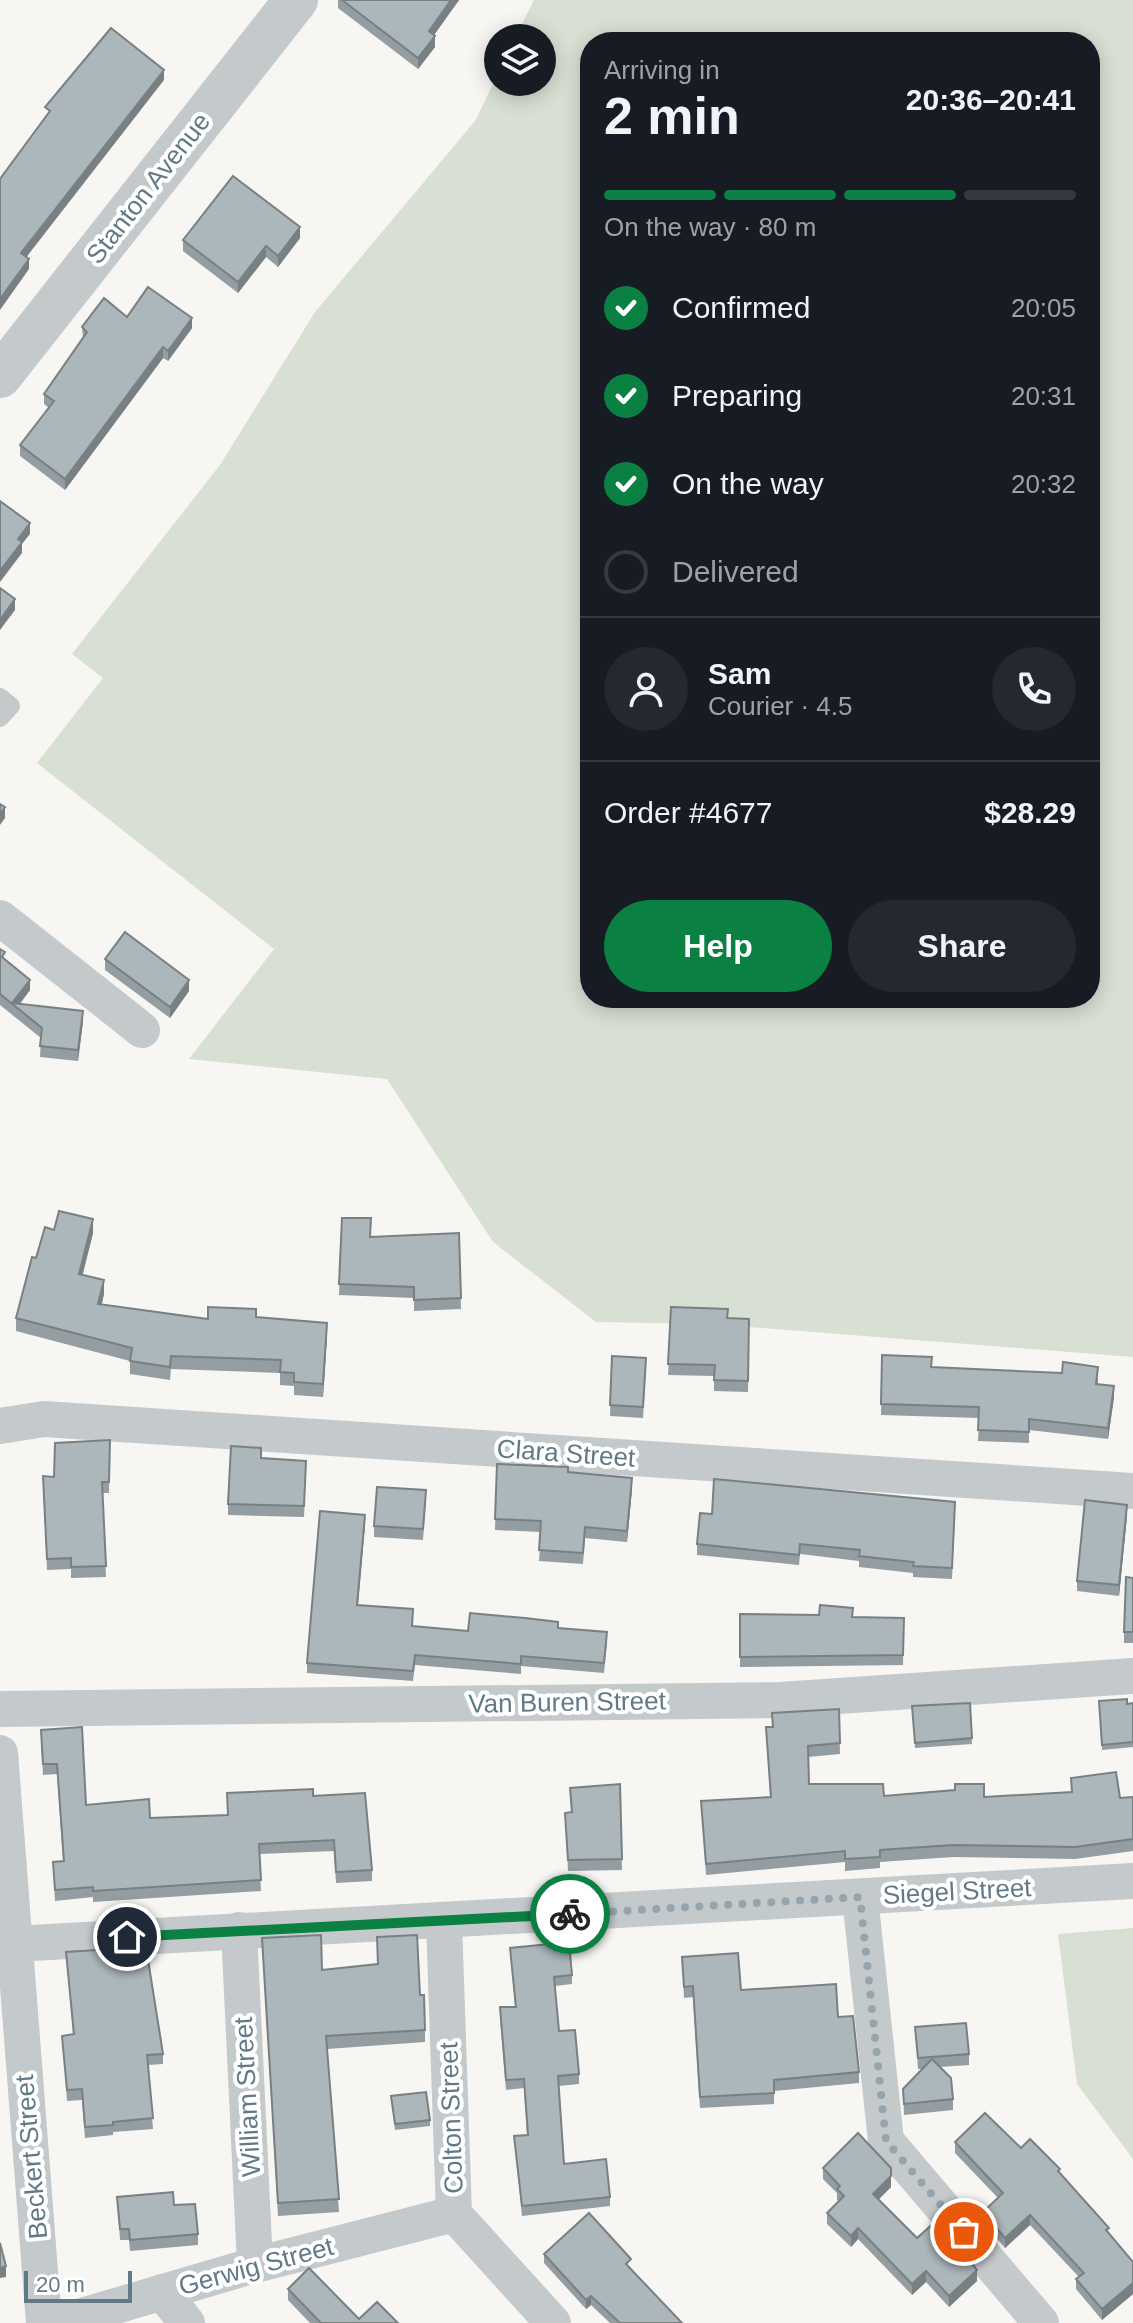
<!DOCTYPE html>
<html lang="en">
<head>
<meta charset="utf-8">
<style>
	body { margin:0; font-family:Arial,sans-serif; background:#242831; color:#f1f3f6; height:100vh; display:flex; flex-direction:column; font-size:30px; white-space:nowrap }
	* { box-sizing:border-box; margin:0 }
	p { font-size:26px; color:#9ea1a6 }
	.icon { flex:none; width:44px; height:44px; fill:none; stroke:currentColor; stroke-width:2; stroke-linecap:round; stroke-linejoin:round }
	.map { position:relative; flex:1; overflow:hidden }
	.panel { position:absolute; left:580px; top:32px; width:520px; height:976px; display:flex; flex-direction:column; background:#171b24; border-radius:32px; box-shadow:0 4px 20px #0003 }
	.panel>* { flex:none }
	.fabs { position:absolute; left:484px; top:24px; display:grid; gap:16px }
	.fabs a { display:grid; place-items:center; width:72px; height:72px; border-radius:50%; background:#171b24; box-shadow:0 4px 20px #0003; font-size:40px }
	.scale { position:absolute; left:24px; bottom:20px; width:108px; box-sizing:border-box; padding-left:8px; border:4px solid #627a87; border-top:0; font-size:22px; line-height:28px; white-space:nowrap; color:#627a87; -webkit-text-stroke:6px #fff; paint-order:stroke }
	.pin { position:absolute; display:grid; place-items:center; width:68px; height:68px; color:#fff; margin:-34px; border:4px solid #fff; border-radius:50%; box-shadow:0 2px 8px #0007 }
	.courier { position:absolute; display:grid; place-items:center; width:80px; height:80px; margin:-40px; border:6px solid #0b8043; border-radius:50%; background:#fff; color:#222; box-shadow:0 2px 10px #0007 }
	.summary em { font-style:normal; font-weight:700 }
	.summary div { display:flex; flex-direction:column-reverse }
	.summary { display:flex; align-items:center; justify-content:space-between; height:136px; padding:0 24px }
	h1 { font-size:52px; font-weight:700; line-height:60px }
	.bar { display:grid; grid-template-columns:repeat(4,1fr); gap:12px 8px; align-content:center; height:96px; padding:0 24px }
	.bar i { height:10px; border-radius:6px; background:#363941 }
	.bar .on { background:#0b8043 }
	.bar p { grid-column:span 4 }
	.line { display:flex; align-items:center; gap:20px; padding:0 24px; border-top:2px solid #363941 }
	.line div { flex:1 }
	.round { display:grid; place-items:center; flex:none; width:84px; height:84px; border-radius:42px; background:#242831 }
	ol { padding:0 24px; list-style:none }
	li { display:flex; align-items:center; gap:24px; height:88px }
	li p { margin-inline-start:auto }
	li .icon { padding:8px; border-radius:50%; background:#0b8043; color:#fff; stroke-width:4 }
	li:last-child { color:#9ea1a6 }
	li i { width:44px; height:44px; border:4px solid #363941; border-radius:50% }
	.button { display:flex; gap:16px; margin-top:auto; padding:16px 24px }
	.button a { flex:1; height:92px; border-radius:48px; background:#0b8043; color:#fff; font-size:32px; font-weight:700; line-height:92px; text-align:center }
	.button a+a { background:#242831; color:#f1f3f6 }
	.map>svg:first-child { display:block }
</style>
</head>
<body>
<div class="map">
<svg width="1133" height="2323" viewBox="0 0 1133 2323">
	<rect width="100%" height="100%" fill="#f7f6f3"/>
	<g fill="#d8dfd3" fill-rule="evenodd">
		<path d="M534,0H1133V1357L711,1324L596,1322L493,1242L387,1079L189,1059L274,949L37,763L103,678L72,654L220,465L315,312L475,121L498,74V82H542V38H515ZM590,42H1090V998H590Z"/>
		<polygon points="1133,1928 1133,2159 1077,2084 1058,1934"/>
	</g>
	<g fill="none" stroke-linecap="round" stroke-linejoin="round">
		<polyline stroke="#c4c9cc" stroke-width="18" points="0,697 11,706 0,718"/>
		<g stroke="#c4c9cc" stroke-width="36">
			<polyline points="0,918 142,1030"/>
			<polyline points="0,1426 44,1419 1133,1491"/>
			<polyline points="0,1709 780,1700 1133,1676"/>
			<polyline points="0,1753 44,2323"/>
			<polyline points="860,1897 886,2141 1041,2323"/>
			<polyline points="444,1922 454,2214 553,2323"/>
			<polyline points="239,1930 255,2265"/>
			<polyline points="14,1944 1133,1881"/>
			<polyline points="162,2292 187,2323"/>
			<polyline points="58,2323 255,2265 454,2214"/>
		</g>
		<polyline stroke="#c4c9cc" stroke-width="44" points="0,376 296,0"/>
	</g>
	<g fill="#949da1">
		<polygon points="338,0 459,0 434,35 435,47 418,69 338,8"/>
		<polygon points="300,238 278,267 266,257 238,293 183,251 183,240"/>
		<polygon points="127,317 192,328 168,361 163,358 65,490 20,456 20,445 49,408 44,404 44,394 83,338 82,327"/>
		<polygon points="0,949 5,960 30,990 20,1004 83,1021 78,1061 40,1057 41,1038 0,1005"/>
		<polygon points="105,959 189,991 170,1018 105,970"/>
		<polygon points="342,1218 370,1237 459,1233 461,1309 414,1311 414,1298 339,1295"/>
		<polygon points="54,1230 93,1233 83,1274 104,1294 102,1304 208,1319 256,1317 327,1336 323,1397 294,1395 294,1386 280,1385 280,1373 171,1369 170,1380 130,1374 130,1361 16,1331 16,1318 36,1258"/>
		<polygon points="671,1307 727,1318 749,1319 748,1392 714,1391 714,1376 668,1375"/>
		<polygon points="882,1355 931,1367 1098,1378 1098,1384 1114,1397 1108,1439 1029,1430 1029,1443 978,1441 979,1418 881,1415"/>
		<polygon points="612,1356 646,1368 643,1418 610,1416"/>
		<polygon points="110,1440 109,1493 102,1493 106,1577 71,1578 71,1569 47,1570 43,1487 54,1477"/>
		<polygon points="261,1458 306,1472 304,1517 228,1515 228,1504"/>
		<polygon points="497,1464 568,1472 632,1489 627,1542 585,1538 583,1564 539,1561 541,1532 495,1530"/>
		<polygon points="426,1501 423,1540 374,1537 374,1526"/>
		<polygon points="955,1513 952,1579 913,1577 913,1573 859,1567 859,1561 800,1554 799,1565 697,1555 697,1544 712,1514"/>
		<polygon points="1127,1516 1119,1596 1077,1591 1077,1581"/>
		<polygon points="365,1524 358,1605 413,1626 468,1631 558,1628 607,1642 604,1673 521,1666 521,1674 415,1665 413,1681 307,1673 307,1663"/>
		<polygon points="1133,1578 1133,1643 1124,1643 1124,1632"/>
		<polygon points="740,1614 904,1618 903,1665 740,1667"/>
		<polygon points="1099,1701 1127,1704 1133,1703 1133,1747 1102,1750"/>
		<polygon points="970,1703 972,1744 915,1748 912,1706"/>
		<polygon points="839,1709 840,1754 808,1757 809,1784 884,1796 984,1797 1071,1792 1071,1778 1120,1798 1133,1797 1133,1851 1075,1859 953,1857 880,1862 880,1868 845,1871 845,1862 706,1875 701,1801 770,1797 766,1727 773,1727 772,1713"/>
		<polygon points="41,1740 86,1805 150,1818 228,1815 313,1796 372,1870 372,1881 336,1883 334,1851 259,1854 261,1891 93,1902 93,1897 55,1901 53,1862 63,1861 57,1774 43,1775"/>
		<polygon points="620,1784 622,1870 568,1871 565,1813 571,1812 570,1788"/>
		<polygon points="262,1938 322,1970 420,1995 425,2030 425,2042 327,2049 339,2212 278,2216"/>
		<polygon points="510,1948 572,1975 572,1984 555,1986 559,2031 579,2074 579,2084 559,2086 564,2164 610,2197 610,2206 522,2216 514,2136 527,2135 524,2088 506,2090 500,2017 500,2007 515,2007"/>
		<polygon points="66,1952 163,2054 163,2064 148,2065 153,2129 113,2132 113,2135 85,2138 82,2100 67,2101 62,2036 73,2034"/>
		<polygon points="682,1957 741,1990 838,2017 859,2072 859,2083 774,2091 774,2104 700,2108 693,1997 684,1998"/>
		<polygon points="915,2027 969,2054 969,2065 940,2067 953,2099 953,2110 904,2115 903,2089 923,2069 918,2069"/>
		<polygon points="391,2096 430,2120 430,2126 395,2130"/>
		<polygon points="955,2142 1021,2148 1060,2174 1133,2262 1133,2294 1102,2320 1076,2289 1076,2279 1079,2277 1030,2225 1005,2248 983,2222 983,2212 998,2198 955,2153"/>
		<polygon points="823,2168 891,2187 878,2200 917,2238 977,2281 949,2307 926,2282 912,2295 858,2239 851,2247 827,2224 827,2213 839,2202 837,2200 837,2193 823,2179"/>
		<polygon points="117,2197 174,2205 198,2234 198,2245 130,2251 129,2240 120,2240"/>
		<polygon points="544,2254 631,2269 682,2323 610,2323 591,2305 586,2309 544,2263"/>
		<polygon points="288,2289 359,2319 398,2323 310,2323 288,2300"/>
	</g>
	<g fill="#788083">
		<polygon points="451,0 459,0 429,42 429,31"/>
		<polygon points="435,36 435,47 418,69 418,58"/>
		<polygon points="164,70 164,80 21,264 21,253"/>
		<polygon points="300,227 300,238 278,267 278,256"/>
		<polygon points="266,246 266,257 238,293 238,282"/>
		<polygon points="29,259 29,269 0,310 0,299"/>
		<polygon points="192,318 192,328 168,361 168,351"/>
		<polygon points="163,347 163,358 65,490 65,479"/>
		<polygon points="30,523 30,534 22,544 22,553 0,582 0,571 18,539"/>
		<polygon points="15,599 15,610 0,630 0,620"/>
		<polygon points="5,807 5,818 0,825 0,814"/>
		<polygon points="30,980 30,990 16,1008 12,1003"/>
		<polygon points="189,980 189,991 170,1018 170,1007"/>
		<polygon points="83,1011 83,1021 78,1061 78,1050"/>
		<polygon points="93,1219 93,1233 79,1287 79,1274"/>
		<polygon points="104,1280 104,1294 98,1317 98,1304"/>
		<polygon points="327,1323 327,1336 323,1397 323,1384"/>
		<polygon points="1114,1386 1114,1397 1108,1439 1108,1428"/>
		<polygon points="632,1478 632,1489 627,1542 627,1531"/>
		<polygon points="1127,1505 1127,1516 1119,1596 1119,1585"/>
		<polygon points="365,1515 365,1524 357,1614 357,1605"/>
		<polygon points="891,2176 891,2187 873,2205 873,2194"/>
		<polygon points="1030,2215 1030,2225 1005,2248 1005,2238"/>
		<polygon points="858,2228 858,2239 851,2247 851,2236"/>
		<polygon points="6,2266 6,2277 0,2278 0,2268"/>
		<polygon points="977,2270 977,2281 949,2307 949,2296"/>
		<polygon points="926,2271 926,2282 912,2295 912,2284"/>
		<polygon points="1133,2283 1133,2294 1102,2320 1102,2309"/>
		<polygon points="591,2296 591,2305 586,2309 586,2300"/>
	</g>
	<g fill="#acb7bb" stroke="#788083" stroke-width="2">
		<polygon points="342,0 451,0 429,31 435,36 418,58"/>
		<polygon points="111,28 164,70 21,253 29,259 0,299 0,179 50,111 45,107"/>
		<polygon points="233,176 300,227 278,256 266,246 238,282 183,240"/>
		<polygon points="148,287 192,318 168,351 163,347 65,479 20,445 54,401 44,394 87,332 82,327 104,298 127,317"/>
		<polygon points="0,501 30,523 18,539 22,542 0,571"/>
		<polygon points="0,588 15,599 0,620"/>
		<polygon points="0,804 5,807 0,814"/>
		<polygon points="125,932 189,980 170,1007 105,959"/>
		<polygon points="0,949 5,952 2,957 30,980 12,1003 83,1011 78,1050 40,1046 42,1028 0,994"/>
		<polygon points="59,1211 93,1219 79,1274 104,1280 98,1304 208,1319 208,1307 256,1309 256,1317 327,1323 323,1384 294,1382 294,1373 280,1372 281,1360 171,1356 170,1367 130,1361 132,1348 16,1318 32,1257 36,1258 45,1227 54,1230"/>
		<polygon points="342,1218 371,1218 370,1237 459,1233 461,1298 414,1300 414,1287 339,1284"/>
		<polygon points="671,1307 728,1309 727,1318 749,1319 748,1381 714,1380 715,1365 668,1364"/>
		<polygon points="882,1355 932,1357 931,1367 1062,1373 1063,1362 1098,1367 1096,1384 1114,1386 1108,1428 1029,1419 1029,1432 978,1430 979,1407 881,1404"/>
		<polygon points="612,1356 646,1358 643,1407 610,1405"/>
		<polygon points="110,1440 109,1482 102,1482 106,1566 71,1567 71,1558 47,1559 43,1476 54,1477 55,1443"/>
		<polygon points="231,1446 261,1448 261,1458 306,1461 304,1506 228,1504"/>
		<polygon points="497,1464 568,1467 568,1472 632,1478 627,1531 585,1527 583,1553 539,1550 541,1521 495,1519"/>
		<polygon points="714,1479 955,1502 952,1568 913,1566 914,1562 859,1556 860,1550 800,1544 799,1555 697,1544 700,1513 712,1514"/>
		<polygon points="377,1487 426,1490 423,1529 374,1526"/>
		<polygon points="1085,1500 1127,1505 1119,1585 1077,1581"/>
		<polygon points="320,1511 365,1515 357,1605 413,1609 412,1626 468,1631 470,1613 525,1618 558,1622 558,1628 607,1632 604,1663 521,1656 521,1664 415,1655 413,1671 307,1663"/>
		<polygon points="1126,1577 1133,1578 1133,1632 1124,1632"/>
		<polygon points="820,1605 853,1608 852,1617 904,1618 903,1655 740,1657 740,1614 819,1615"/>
		<polygon points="1127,1699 1127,1704 1133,1703 1133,1742 1102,1745 1099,1701"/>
		<polygon points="970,1703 972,1738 915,1743 912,1706"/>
		<polygon points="839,1709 840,1743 808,1746 809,1784 883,1784 884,1796 955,1790 955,1784 984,1784 984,1797 1072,1792 1071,1778 1116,1772 1120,1798 1133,1797 1133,1839 1075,1847 953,1845 880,1850 880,1857 845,1859 845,1851 706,1864 701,1801 771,1797 766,1727 773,1727 772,1713"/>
		<polygon points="82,1727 86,1805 149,1799 150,1818 228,1815 227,1793 313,1789 313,1796 365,1793 372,1870 336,1872 334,1840 259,1844 261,1880 93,1891 93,1887 55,1890 53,1862 64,1861 57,1764 43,1764 41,1730"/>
		<polygon points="620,1784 622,1859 568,1860 565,1813 572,1812 570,1788"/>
		<polygon points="321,1935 322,1970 378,1964 377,1937 417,1935 420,1995 424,1995 425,2030 326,2036 339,2199 278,2203 262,1938"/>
		<polygon points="569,1942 572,1975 554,1977 559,2031 575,2030 579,2074 558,2076 564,2164 606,2159 610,2197 522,2206 514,2136 528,2135 524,2079 506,2080 500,2007 516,2007 510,1948"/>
		<polygon points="146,1947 163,2054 147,2055 153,2118 113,2122 113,2125 85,2127 82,2089 67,2090 62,2036 74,2034 66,1952"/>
		<polygon points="738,1953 741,1990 836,1984 838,2017 853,2016 859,2072 774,2080 774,2093 700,2097 693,1986 684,1987 682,1957"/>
		<polygon points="966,2023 969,2054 918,2058 915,2027"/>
		<polygon points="932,2059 951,2078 953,2099 904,2104 903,2089"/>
		<polygon points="426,2092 430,2120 395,2124 391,2096"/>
		<polygon points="985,2113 1021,2148 1030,2139 1060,2169 1058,2171 1109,2228 1106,2230 1133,2262 1133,2283 1102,2309 1076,2279 1084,2273 1030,2215 1005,2238 983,2212 1003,2193 955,2142"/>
		<polygon points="858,2133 891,2168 891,2176 873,2194 917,2238 936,2221 977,2270 949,2296 926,2271 912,2284 858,2228 851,2236 827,2213 844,2196 837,2189 840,2186 823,2168"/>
		<polygon points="173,2192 174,2205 195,2204 198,2234 130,2240 129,2229 120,2229 117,2197"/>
		<polygon points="589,2213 631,2259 626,2264 682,2323 620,2323 591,2296 586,2300 544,2254"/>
		<polygon points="0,2243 6,2266 0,2268"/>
		<polygon points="309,2268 359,2319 377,2302 398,2323 321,2323 288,2289"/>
	</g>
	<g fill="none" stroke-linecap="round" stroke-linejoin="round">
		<polyline stroke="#96a5ad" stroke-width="8" stroke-dasharray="0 14.4" points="570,1914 860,1897 886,2141 964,2232"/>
		<polyline stroke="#0b8043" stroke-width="10" points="127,1937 570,1914"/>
	</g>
	<g text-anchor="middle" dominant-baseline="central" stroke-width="8" stroke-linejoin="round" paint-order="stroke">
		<g font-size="26" fill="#627a87" stroke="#fff">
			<text transform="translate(148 188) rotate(-52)">Stanton Avenue</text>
			<text transform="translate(566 1453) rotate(4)">Clara Street</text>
			<text transform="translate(567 1702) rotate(-1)">Van Buren Street</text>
			<text transform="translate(957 1891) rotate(-3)">Siegel Street</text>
			<text transform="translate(247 2097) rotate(-93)">William Street</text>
			<text transform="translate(451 2118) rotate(-92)">Colton Street</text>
			<text transform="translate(31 2157) rotate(-95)">Beckert Street</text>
			<text transform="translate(256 2266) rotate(-15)">Gerwig Street</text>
		</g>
	</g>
</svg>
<div class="fabs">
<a><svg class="icon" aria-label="layers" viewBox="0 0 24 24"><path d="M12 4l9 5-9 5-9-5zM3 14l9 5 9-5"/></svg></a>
</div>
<div class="scale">20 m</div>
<div class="pin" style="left:964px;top:2232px;background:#ea580c"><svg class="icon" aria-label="bag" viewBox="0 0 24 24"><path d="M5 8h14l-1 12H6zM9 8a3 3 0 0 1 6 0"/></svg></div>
<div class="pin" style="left:127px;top:1937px;background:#1f2937"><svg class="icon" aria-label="home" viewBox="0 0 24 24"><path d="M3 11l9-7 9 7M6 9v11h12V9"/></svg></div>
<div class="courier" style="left:570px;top:1914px"><svg class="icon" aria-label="bike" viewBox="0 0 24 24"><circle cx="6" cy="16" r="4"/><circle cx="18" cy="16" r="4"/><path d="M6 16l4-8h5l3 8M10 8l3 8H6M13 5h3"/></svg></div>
<section class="panel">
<div class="summary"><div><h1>2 min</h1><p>Arriving in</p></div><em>20:36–20:41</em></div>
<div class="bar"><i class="on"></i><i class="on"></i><i class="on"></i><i></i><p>On the way · 80 m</p></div>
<ol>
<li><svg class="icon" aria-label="check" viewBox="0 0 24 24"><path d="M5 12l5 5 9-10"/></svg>Confirmed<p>20:05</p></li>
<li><svg class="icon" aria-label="check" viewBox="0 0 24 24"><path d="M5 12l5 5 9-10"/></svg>Preparing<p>20:31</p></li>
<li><svg class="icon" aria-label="check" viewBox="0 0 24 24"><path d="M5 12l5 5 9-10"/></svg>On the way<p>20:32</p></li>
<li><i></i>Delivered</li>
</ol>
<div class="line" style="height:144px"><a class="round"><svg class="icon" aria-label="person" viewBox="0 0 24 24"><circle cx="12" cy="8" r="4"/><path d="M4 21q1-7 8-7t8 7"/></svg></a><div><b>Sam</b><p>Courier · 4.5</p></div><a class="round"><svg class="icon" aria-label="phone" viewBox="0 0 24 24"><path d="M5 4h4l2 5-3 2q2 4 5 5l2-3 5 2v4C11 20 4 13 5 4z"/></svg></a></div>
<div class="line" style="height:104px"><div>Order #4677</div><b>$28.29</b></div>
<div class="button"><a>Help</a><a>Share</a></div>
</section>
</div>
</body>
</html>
